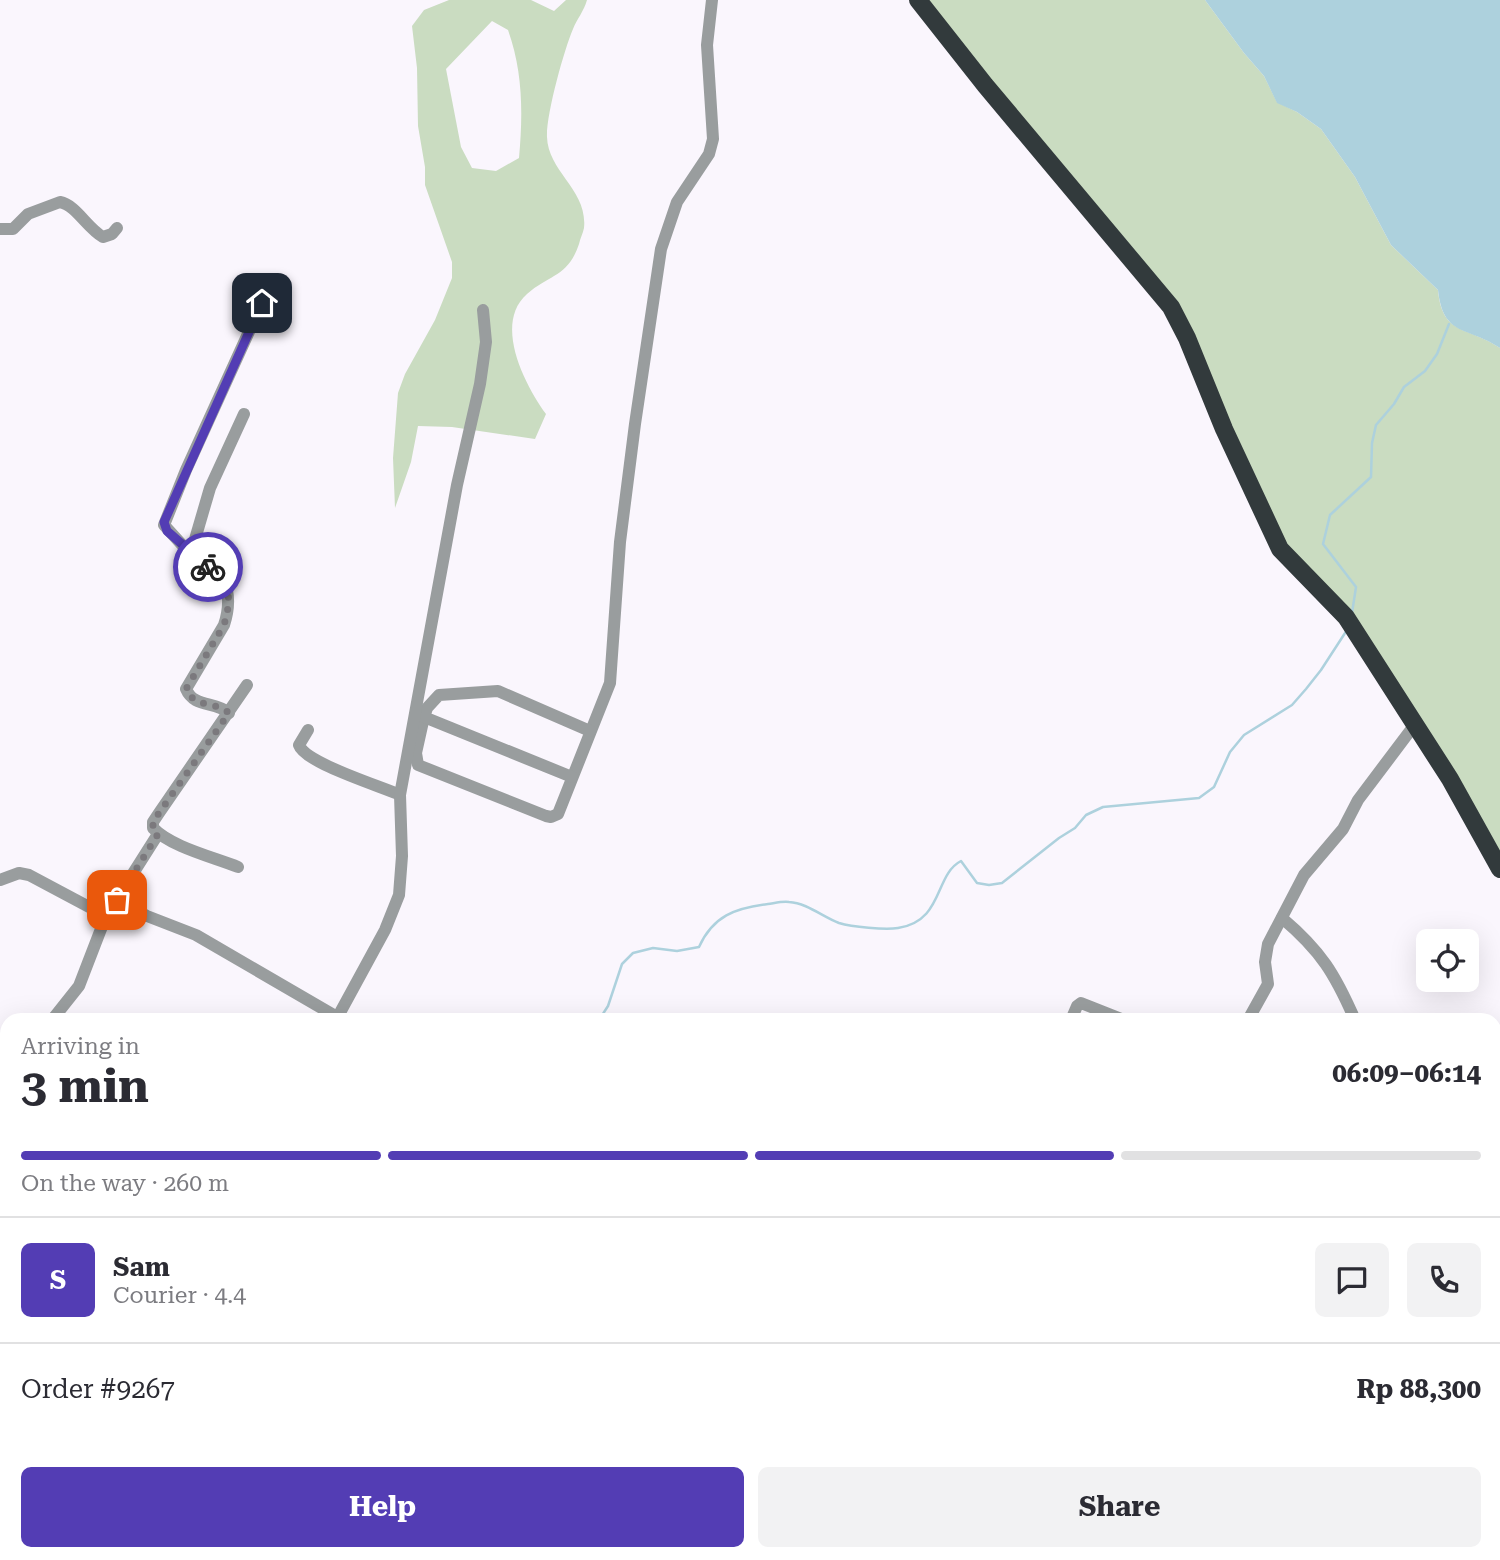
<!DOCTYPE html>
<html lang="en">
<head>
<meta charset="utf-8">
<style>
	body { margin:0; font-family:"Roboto Serif",serif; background:#f2f2f3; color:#2b2b33; height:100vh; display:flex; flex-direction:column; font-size:26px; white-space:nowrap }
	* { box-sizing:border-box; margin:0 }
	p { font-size:23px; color:#7c7c81 }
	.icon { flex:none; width:38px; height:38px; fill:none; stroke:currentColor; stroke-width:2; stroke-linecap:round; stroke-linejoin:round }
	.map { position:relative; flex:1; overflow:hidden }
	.sheet { position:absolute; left:0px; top:1013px; width:1502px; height:548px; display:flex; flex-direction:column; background:#fff; border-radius:21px 21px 0 0; box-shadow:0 7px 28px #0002 }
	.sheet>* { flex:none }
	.controls { position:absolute; left:1416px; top:929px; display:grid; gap:14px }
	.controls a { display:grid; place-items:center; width:63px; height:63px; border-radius:10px; background:#fff; box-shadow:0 7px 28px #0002; font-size:35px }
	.pin { position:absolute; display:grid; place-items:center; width:60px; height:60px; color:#fff; margin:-30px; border-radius:14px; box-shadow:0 4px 10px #0006 }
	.courier { position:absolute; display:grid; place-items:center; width:70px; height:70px; margin:-35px; border:5px solid #533db4; border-radius:50%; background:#fff; color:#222; box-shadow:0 2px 9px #0007 }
	.head em { font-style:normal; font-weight:700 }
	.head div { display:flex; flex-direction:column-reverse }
	.head { display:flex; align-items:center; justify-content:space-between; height:119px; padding:0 21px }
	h1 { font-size:46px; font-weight:700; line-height:52px }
	.bar { display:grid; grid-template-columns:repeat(4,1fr); gap:10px 7px; align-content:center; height:84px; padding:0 21px }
	.bar i { height:9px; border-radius:5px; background:#e1e1e2 }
	.bar .on { background:#533db4 }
	.bar p { grid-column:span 4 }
	.line { display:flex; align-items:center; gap:18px; padding:0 21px; border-top:2px solid #e1e1e2 }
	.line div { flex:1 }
	.round { display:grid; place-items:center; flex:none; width:74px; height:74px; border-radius:10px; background:#f2f2f3 }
	.primary-button { display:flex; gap:14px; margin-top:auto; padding:14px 21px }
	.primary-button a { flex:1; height:80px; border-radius:10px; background:#533db4; color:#fff; font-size:28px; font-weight:700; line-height:80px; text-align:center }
	.primary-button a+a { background:#f2f2f3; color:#2b2b33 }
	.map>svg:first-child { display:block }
</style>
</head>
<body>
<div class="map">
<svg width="1500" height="1560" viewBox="0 0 1500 1560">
	<rect width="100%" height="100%" fill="#faf6fd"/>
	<g fill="#cadcc1" fill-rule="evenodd">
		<path d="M449,0H531L554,11L566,0H587C584,11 577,19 573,29C564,50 546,115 547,137C548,172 588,190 584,228C583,233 580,239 579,244C568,277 550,274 527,294C493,324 525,385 546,414L535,439L452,427L418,426L411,462L395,508L393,458L398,393L405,374L435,320L452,278V262L425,185V167L418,126L417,68L412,26L424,10ZM492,21L508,30C523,72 523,114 519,158L496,171L472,168L461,147L446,69Z"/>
		<path d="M923,0H1205L1244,53L1264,76L1277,102L1297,112L1321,129L1355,177L1391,245L1438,290C1442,336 1468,326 1500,348V861L1453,777L1287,552L1182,317Z"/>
	</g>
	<path fill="#add1dd" d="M1205,0H1500V348C1467,326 1443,337 1438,290L1391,245L1355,177L1321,129L1297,112L1277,103L1264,76L1244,53Z"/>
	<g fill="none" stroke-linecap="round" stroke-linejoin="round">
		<g stroke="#add1dd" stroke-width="2.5">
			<polyline points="1352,613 1356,587 1323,544 1330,515 1371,477 1372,443 1376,425 1394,404 1404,387 1425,371 1437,354 1449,324"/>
			<path d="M599,1020L608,1006L622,964L633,953L653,948L677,951L699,947C713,916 735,908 768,904C775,903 783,901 789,902C807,903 823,917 839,923C852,927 885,930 898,928C944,921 934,875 961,861L977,883L989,885L1002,883L1059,838L1075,828L1086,815L1103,807L1199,798L1214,787L1230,752L1244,735L1292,705L1306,689L1321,670L1347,630"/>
			<polyline points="173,1560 176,1554"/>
		</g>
		<g stroke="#999d9e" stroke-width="12">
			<path d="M0,229H13L28,214L60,202C76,205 87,228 103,237L112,234L117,228"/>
			<polyline points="191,553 210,488 244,414"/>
			<path d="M229,713C215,701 194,708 186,689L224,625C229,610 230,595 224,580L184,547L164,525L186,470L262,303"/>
			<polyline points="424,717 416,753 418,765 546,816 551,817 558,814 610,683 620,542 635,424 661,249 677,202 709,154 713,139 707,45 712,0"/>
			<path d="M308,730L299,745C305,763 380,786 400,795"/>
			<polyline points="572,777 424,717 427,708 439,695 498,691 590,731"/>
			<path d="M238,867C213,857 171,847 153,828V822L159,813L247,685"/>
			<polyline points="0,880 19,873 29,875 106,916"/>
			<polyline points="117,900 147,916 196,935 337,1017"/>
			<path d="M1282,918C1321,951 1335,974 1355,1020"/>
			<polyline points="52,1020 79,986 106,916 158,834"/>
			<polyline points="336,1020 385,930 399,895 402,856 400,795 457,485 480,384 486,342 483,310"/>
			<polyline points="1071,1020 1077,1006 1081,1003 1124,1020"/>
			<polyline points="1248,1020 1268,984 1265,962 1268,944 1304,875 1343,829 1358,800 1416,723"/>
			<polyline points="0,1109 7,1096"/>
			<polyline points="1494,1257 1500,1270"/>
			<polyline points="1500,1280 1498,1288 1500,1298"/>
			<polyline points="0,1289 7,1289"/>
			<polyline points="1494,1412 1500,1414"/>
			<polyline points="934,1554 944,1560"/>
			<polyline points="1477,1554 1478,1560"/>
			<polyline points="353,1560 354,1558"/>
			<polyline points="1306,1560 1308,1554"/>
			<polyline points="1361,1560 1364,1554"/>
		</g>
		<polyline stroke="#323a3c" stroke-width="18" points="918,0 985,85 1171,307 1187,338 1224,429 1280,549 1346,617 1450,779 1500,869"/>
	</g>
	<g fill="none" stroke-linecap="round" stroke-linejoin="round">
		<path stroke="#7b797d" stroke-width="7" stroke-dasharray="0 12.6" d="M117,900L158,834L153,828V822L159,813L229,713C215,701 194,708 186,689L224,625C232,596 231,586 208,567"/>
		<polyline stroke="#533db4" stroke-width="9" points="208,567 167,531 164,522 262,303"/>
	</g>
</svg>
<div class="controls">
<a><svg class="icon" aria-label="locate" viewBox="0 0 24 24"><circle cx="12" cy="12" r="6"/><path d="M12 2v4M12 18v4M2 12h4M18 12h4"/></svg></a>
</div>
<div class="pin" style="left:117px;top:900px;background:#ea580c"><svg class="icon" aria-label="bag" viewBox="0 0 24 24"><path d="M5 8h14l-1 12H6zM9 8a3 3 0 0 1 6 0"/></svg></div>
<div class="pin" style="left:262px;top:303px;background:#1f2937"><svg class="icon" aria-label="home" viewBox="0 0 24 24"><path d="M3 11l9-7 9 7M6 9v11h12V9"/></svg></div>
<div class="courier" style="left:208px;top:567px"><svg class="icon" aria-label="bike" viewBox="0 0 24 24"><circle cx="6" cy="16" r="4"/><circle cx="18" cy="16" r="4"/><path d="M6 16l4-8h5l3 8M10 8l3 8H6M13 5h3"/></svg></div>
<section class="sheet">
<div class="head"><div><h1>3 min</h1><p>Arriving in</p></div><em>06:09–06:14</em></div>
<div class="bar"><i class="on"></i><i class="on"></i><i class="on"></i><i></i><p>On the way · 260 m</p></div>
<div class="line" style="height:126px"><b class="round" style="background:#533db4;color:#fff">S</b><div><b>Sam</b><p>Courier · 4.4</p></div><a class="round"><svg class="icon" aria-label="chat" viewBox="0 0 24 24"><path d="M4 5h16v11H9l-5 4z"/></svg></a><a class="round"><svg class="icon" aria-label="phone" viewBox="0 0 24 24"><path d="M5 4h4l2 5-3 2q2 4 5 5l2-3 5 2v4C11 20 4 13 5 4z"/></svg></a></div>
<div class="line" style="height:91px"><div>Order #9267</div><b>Rp 88,300</b></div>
<div class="primary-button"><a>Help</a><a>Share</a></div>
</section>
</div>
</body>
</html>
